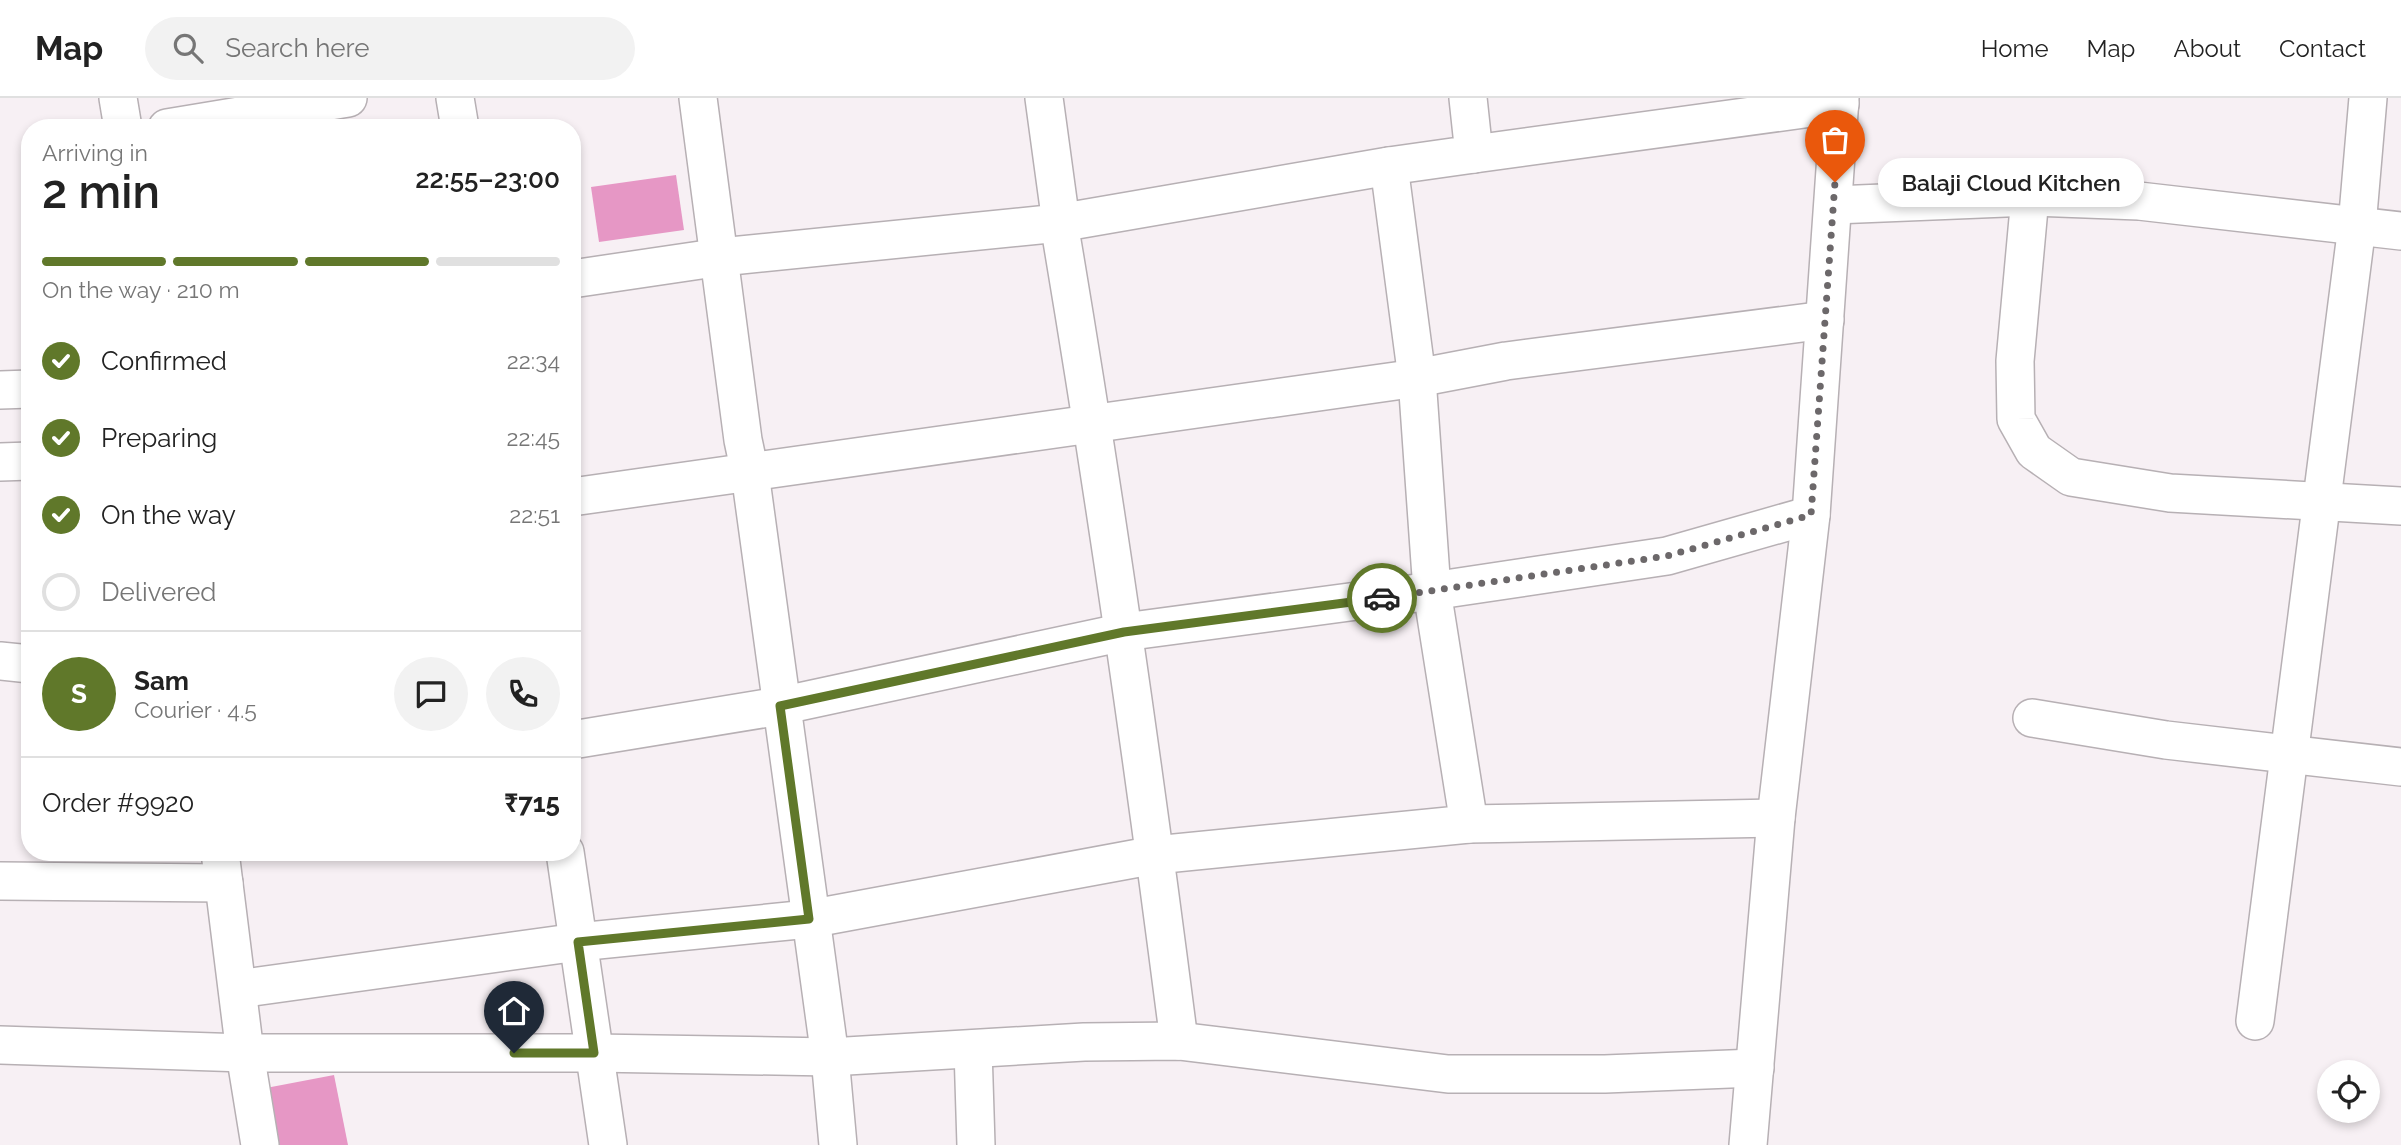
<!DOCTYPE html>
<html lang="en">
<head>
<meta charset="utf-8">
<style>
	body { margin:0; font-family:Raleway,sans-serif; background:#f2f2f2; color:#222; height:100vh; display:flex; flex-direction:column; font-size:26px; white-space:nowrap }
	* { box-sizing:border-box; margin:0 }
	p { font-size:23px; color:#767676 }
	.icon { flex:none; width:38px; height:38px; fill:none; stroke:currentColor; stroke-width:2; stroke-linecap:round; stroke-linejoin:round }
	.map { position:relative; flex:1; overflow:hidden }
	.side { position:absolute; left:21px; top:21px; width:560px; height:742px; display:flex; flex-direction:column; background:#fff; border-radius:28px; box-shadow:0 4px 10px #0003 }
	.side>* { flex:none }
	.buttons { position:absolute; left:2317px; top:962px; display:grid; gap:14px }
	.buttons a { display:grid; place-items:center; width:63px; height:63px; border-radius:50%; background:#fff; box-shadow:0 4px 10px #0003; font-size:35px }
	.pin { position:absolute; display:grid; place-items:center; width:60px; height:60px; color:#fff; margin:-72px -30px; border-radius:50% 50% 50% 0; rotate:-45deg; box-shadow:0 0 7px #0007 }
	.pin .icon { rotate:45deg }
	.courier { position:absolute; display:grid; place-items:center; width:70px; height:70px; margin:-35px; border:5px solid #60782a; border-radius:50%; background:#fff; color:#222; box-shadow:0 2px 9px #0007 }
	.bubble { position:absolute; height:49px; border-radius:24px; background:#fff; box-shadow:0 4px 10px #0003; font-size:23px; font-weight:600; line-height:49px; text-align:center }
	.head em { font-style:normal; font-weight:600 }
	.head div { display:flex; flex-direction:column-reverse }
	.head { display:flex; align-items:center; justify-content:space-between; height:119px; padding:0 21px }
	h1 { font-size:46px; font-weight:600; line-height:52px }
	.bar { display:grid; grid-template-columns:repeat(4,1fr); gap:10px 7px; align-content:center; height:84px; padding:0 21px }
	.bar i { height:9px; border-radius:5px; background:#e0e0e0 }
	.bar .on { background:#60782a }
	.bar p { grid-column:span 4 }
	.line { display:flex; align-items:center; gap:18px; padding:0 21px; border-top:2px solid #e0e0e0 }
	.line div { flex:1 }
	.round { display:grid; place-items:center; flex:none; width:74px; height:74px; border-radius:37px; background:#f2f2f2 }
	ol { padding:0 21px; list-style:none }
	li { display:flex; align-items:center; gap:21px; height:77px }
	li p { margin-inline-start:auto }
	li .icon { padding:7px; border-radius:50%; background:#60782a; color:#fff; stroke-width:4 }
	li:last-child { color:#767676 }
	li i { width:38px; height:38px; border:4px solid #e0e0e0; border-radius:50% }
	header { display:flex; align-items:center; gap:42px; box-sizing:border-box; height:98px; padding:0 35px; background:#fff; border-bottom:2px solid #e0e0e0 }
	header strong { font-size:33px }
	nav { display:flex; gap:38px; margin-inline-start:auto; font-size:24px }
	.search { width:490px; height:63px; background:#f2f2f2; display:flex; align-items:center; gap:18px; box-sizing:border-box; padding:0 24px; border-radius:38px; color:#767676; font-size:26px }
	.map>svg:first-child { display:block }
</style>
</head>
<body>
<header>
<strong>Map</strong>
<div class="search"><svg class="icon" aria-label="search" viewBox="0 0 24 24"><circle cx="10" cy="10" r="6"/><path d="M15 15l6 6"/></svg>Search here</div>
<nav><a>Home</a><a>Map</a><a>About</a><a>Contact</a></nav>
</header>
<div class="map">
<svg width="2401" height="1047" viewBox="0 0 2401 1047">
	<rect width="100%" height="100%" fill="#f7f0f4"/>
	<g fill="#e697c5">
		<polygon points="676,77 684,132 599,144 591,89"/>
		<polygon points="334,977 348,1047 277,1047 266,990"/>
	</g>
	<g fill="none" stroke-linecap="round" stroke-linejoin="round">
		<g stroke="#b7b0b4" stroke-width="40">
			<g id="street">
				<polyline points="118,0 123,30"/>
				<polyline points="455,0 460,30"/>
				<polyline points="698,0 743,342 750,375 830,959 838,1047"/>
				<path d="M1044,0L1059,110V125C1105,397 1144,669 1179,943"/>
				<polyline points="167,30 348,0"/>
				<polyline points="1474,56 1840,6"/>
				<polyline points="2030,99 2015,263 2016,321 2034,353 2071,379 2170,395 2401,408"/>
				<polyline points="1834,107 2030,99 2139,103 2401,133"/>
				<polyline points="572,181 721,159 1059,125 1389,68 1474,56 1468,0"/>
				<polyline points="0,292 30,291"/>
				<polyline points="0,364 30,363"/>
				<polyline points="572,399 1417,280 1506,263 1825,222"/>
				<polyline points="0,563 30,566"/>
				<polyline points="2032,620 2166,642 2401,669"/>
				<polyline points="572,642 780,608 1124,534 1432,493 1667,458 1811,417"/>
				<polyline points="1469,726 1776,720"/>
				<polyline points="220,754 245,955 260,1047"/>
				<polyline points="565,754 608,1047"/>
				<polyline points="0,783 224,785"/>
				<polyline points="238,891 578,844 809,821 1155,757 1469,726 1432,493 1417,280 1389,68"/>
				<polyline points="2255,923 2357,128 2368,0"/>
				<polyline points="0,947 245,955 595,955 830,959 1084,944 1179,943 1448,976 1605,976 1755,970"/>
				<polyline points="973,951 976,1047"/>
				<polyline points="1748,1047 1776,720 1811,417 1840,0"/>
			</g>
		</g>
		<use href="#street" stroke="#fff" stroke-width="37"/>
	</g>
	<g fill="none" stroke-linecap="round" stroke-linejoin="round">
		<polyline stroke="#6c686a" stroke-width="7" stroke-dasharray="0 12.6" points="1382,500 1667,458 1811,417 1835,84"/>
		<polyline stroke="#60782a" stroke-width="9" points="514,955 594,955 578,844 809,821 780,608 1124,534 1382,500"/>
	</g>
</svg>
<div class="buttons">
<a><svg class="icon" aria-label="locate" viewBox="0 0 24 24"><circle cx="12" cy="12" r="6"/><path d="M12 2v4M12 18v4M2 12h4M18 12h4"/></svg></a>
</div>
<div class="pin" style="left:1835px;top:84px;background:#ea580c"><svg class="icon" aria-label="bag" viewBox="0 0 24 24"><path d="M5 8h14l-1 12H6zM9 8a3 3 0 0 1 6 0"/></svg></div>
<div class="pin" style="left:514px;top:955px;background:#1f2937"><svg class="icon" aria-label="home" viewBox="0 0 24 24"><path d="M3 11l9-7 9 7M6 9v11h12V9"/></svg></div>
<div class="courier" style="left:1382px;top:500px"><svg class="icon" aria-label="car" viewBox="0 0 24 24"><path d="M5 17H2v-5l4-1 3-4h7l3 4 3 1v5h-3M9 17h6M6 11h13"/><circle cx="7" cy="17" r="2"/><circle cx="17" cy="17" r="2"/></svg></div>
<div class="bubble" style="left:1878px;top:60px;width:266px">Balaji Cloud Kitchen</div>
<section class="side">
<div class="head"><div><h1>2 min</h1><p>Arriving in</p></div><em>22:55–23:00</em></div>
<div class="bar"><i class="on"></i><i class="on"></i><i class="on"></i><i></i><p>On the way · 210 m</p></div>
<ol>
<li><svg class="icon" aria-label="check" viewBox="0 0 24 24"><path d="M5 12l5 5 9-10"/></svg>Confirmed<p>22:34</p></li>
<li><svg class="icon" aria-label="check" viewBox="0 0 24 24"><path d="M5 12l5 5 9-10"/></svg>Preparing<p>22:45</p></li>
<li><svg class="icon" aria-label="check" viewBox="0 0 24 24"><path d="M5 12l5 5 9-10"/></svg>On the way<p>22:51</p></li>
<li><i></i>Delivered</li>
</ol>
<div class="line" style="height:126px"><b class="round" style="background:#60782a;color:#fff">S</b><div><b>Sam</b><p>Courier · 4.5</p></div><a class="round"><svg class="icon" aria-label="chat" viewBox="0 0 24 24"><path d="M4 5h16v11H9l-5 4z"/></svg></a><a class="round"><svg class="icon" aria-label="phone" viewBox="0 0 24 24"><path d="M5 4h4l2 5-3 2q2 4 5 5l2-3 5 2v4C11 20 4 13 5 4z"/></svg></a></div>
<div class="line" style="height:91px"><div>Order #9920</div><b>₹715</b></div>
</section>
</div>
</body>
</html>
